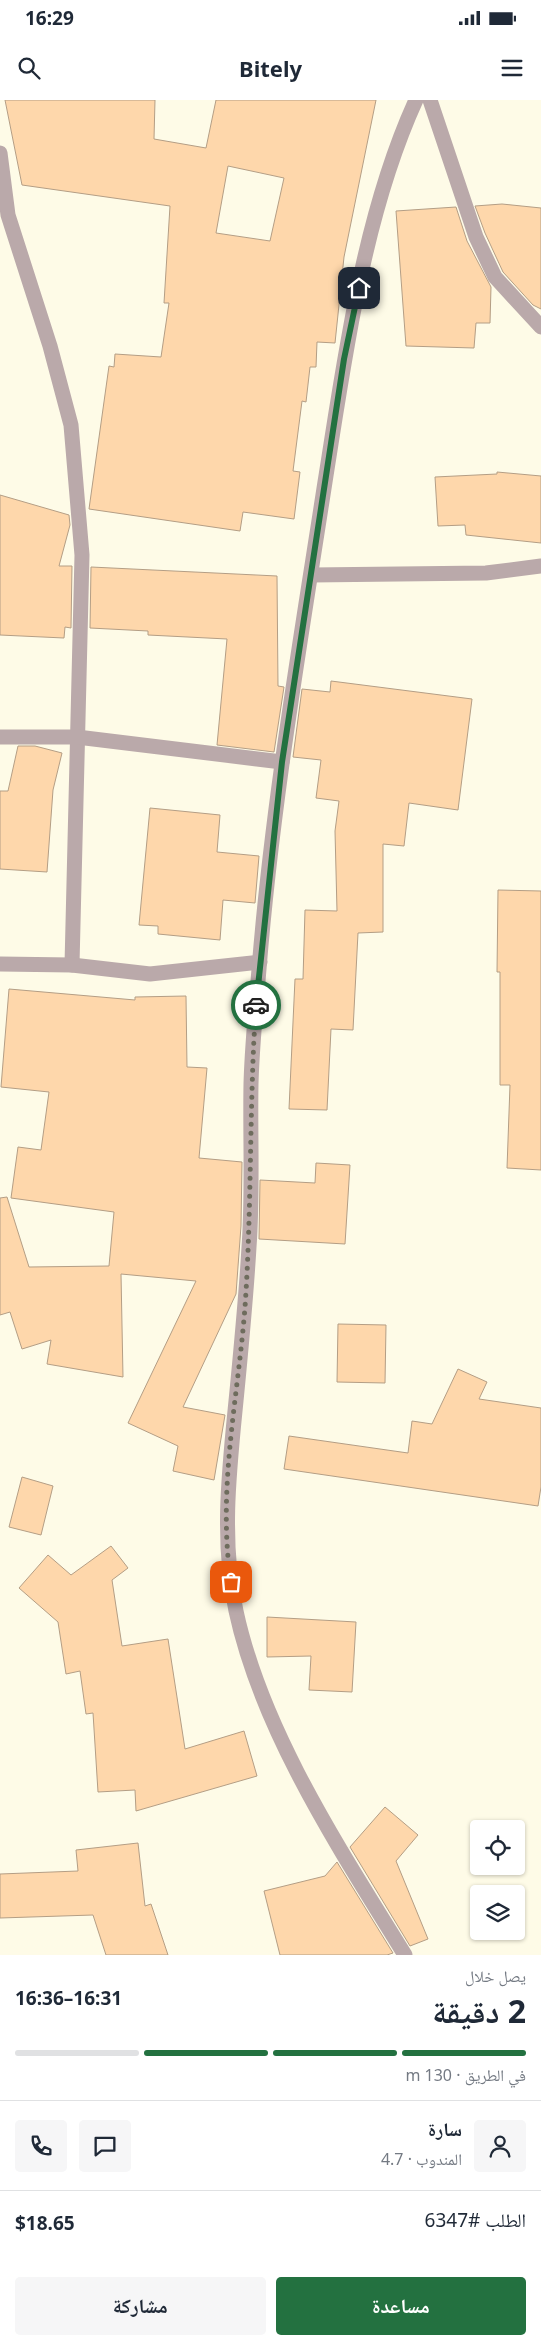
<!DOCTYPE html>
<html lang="ar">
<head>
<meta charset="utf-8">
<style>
	body { margin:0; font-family:"Noto Sans","Noto Naskh Arabic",sans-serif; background:#f6f6f7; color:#1f2937; direction:rtl; height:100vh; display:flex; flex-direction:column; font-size:19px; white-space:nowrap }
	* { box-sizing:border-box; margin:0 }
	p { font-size:16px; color:#747a83 }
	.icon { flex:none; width:28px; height:28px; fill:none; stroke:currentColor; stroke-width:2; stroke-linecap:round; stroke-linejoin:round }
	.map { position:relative; height:1855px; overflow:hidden; direction:ltr }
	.sheet { display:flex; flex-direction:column; background:#fff; flex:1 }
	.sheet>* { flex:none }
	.tools { position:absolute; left:470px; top:1720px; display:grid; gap:10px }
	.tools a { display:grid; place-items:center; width:55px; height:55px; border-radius:5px; background:#fff; box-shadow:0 1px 4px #0004; font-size:25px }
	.pin { position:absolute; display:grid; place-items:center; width:42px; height:42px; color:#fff; margin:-21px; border-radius:10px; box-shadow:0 2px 8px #0006 }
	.courier { position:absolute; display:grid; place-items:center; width:50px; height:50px; margin:-25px; border:4px solid #237140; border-radius:50%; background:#fff; color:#222; box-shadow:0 1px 6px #0007 }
	.summary em { font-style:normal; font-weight:700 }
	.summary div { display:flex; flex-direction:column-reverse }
	.summary { display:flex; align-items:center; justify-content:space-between; height:85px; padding:0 15px }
	h1 { font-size:32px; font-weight:700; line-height:38px }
	.bar { display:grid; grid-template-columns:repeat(4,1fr); gap:8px 5px; align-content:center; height:60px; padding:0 15px }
	.bar i { height:6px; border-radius:4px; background:#e0e1e3 }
	.bar .on { background:#237140 }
	.bar p { grid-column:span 4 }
	.line { display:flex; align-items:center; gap:12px; padding:0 15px; border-top:1px solid #e0e1e3 }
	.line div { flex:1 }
	.round { display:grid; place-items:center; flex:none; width:52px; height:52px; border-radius:5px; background:#f6f6f7 }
	.action { display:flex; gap:10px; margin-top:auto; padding:10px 15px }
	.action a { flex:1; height:58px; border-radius:5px; background:#237140; color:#fff; font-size:20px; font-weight:700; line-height:58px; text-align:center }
	.action a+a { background:#f6f6f7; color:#1f2937 }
	.status { display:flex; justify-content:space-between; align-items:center; height:35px; padding:0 25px; background:#fff; direction:ltr }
	.status svg { height:14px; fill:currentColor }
	header { display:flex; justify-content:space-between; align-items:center; height:65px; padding:0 15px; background:#fff; font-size:22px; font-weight:700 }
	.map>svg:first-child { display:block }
</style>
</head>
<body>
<div class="status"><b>16:29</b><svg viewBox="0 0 49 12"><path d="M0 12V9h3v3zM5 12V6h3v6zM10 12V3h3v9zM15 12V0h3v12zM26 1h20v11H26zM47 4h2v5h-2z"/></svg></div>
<header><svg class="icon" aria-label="menu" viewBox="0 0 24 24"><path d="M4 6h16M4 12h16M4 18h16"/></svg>Bitely<svg class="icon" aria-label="search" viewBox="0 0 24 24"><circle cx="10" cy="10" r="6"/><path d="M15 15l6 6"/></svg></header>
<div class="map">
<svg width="541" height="1855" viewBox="0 0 541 1855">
	<rect width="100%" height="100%" fill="#fefbe7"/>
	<g fill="#fed7ab" stroke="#b49e85" fill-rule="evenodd">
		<path d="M5,0H155L154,39L206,48L216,0H376L344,157L335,243L317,242L316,267H310L306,302L302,301L293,371L300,372L294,419L243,412L240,431L89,409L109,266L114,267L115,254L161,257L169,203H164L170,106L22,85ZM228,66L284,78L270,141L216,133Z"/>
		<polygon points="502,104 541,108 541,209 533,205 503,172 485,133 475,106"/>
		<polygon points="456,107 467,141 491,187 490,223 476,223 474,248 406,246 396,111"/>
		<polygon points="497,372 541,376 541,443 466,435 465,425 438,426 435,377 497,374"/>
		<polygon points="0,395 69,415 70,425 59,466 72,466 71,528 65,527 64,538 0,535"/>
		<polygon points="91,467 277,476 278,586 284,587 274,652 217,645 227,539 148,535 148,531 90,528"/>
		<polygon points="331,581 472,599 458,710 409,703 404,746 383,744 383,832 358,833 353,930 331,929 327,1010 289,1009 295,879 303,879 305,810 337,811 335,731 339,701 316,698 321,660 293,657 302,589 330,592"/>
		<polygon points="18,646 35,646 62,653 53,690 47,772 0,769 0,691 8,691"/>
		<polygon points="150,708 220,715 217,752 259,756 255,803 223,800 220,840 158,834 158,826 139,825"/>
		<polygon points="498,790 541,791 541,1070 507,1068 510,985 500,985 500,872 497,872"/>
		<polygon points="9,889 135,900 135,897 186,896 187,967 207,968 199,1058 242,1062 241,1126 236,1194 183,1307 225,1315 214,1380 173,1371 178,1346 128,1323 196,1181 121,1174 123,1277 47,1264 51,1240 22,1249 10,1212 0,1215 0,1098 7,1097 29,1167 109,1166 114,1112 11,1098 18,1047 41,1050 49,992 1,987"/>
		<polygon points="316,1063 350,1065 345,1144 259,1139 260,1080 315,1083"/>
		<polygon points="338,1224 386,1225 385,1283 337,1282"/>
		<polygon points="458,1269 487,1282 479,1299 541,1308 541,1387 538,1406 284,1369 289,1336 408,1353 412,1321 432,1324"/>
		<polygon points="22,1377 53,1386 41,1435 9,1427"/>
		<polygon points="111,1446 128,1468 112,1480 122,1546 168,1539 185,1649 244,1631 257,1676 136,1711 135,1690 98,1692 93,1613 86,1614 80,1571 66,1574 58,1522 19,1488 48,1455 71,1475"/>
		<polygon points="267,1517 356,1522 352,1592 309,1590 311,1556 267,1557"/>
		<polygon points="385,1707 418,1735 396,1761 428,1839 410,1846 350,1747"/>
		<polygon points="138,1743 145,1806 151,1804 168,1855 106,1855 93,1815 0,1818 0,1774 78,1771 76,1750"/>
		<polygon points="337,1762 393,1853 387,1855 280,1855 264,1791 325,1776"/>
	</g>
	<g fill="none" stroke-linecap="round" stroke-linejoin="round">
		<g stroke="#baa9aa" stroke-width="15">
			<polyline points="430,0 476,137 495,177 541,227"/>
			<polyline points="0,53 8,115 50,246 71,325 82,455 72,865"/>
			<polyline points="311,475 486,473 541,466"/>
			<polyline points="0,637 77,637 282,662"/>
			<polyline points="0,864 72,865 150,874 260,862"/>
			<path d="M405,1855C341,1751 262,1632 236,1511C221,1442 229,1371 236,1301C241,1250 246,1199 249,1147C253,1093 250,1038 251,984C252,946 256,907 259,869C272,706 300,544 325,382C345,257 363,116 416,0"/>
		</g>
	</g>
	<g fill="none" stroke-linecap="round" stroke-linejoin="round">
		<path stroke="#6e6c5d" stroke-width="5" stroke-dasharray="0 9" d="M231,1482C217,1391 238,1298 245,1207C252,1106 249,1006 256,905"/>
		<polyline stroke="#237140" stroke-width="6" points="256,905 282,662 344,259 359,188"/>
	</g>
</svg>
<div class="tools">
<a><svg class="icon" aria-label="locate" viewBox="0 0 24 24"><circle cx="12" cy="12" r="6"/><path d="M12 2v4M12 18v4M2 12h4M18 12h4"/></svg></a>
<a><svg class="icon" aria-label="layers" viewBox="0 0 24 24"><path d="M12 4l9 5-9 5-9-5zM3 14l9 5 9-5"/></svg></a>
</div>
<div class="pin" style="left:231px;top:1482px;background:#ea580c"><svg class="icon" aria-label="bag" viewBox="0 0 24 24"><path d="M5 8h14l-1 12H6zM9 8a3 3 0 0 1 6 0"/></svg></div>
<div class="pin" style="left:359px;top:188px;background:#1f2937"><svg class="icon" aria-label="home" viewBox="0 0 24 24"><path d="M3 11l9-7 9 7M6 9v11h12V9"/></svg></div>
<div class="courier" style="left:256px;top:905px"><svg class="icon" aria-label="car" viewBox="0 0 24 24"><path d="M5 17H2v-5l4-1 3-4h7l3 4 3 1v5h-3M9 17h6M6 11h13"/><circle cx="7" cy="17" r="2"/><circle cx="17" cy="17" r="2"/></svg></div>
</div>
<section class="sheet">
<div class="summary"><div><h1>2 دقيقة</h1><p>يصل خلال</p></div><em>16:31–16:36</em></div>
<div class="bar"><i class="on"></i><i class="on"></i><i class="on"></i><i></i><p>في الطريق · 130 m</p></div>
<div class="line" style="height:90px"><a class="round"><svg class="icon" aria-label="person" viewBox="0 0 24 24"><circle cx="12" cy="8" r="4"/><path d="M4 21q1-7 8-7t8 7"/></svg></a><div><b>سارة</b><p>المندوب · 4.7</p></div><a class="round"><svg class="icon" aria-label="chat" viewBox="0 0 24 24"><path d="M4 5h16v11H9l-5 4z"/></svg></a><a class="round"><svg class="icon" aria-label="phone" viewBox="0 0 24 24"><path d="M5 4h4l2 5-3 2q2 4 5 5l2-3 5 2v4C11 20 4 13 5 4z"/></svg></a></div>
<div class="line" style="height:65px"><div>الطلب #6347</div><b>$18.65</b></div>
<div class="action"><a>مساعدة</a><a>مشاركة</a></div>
</section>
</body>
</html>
